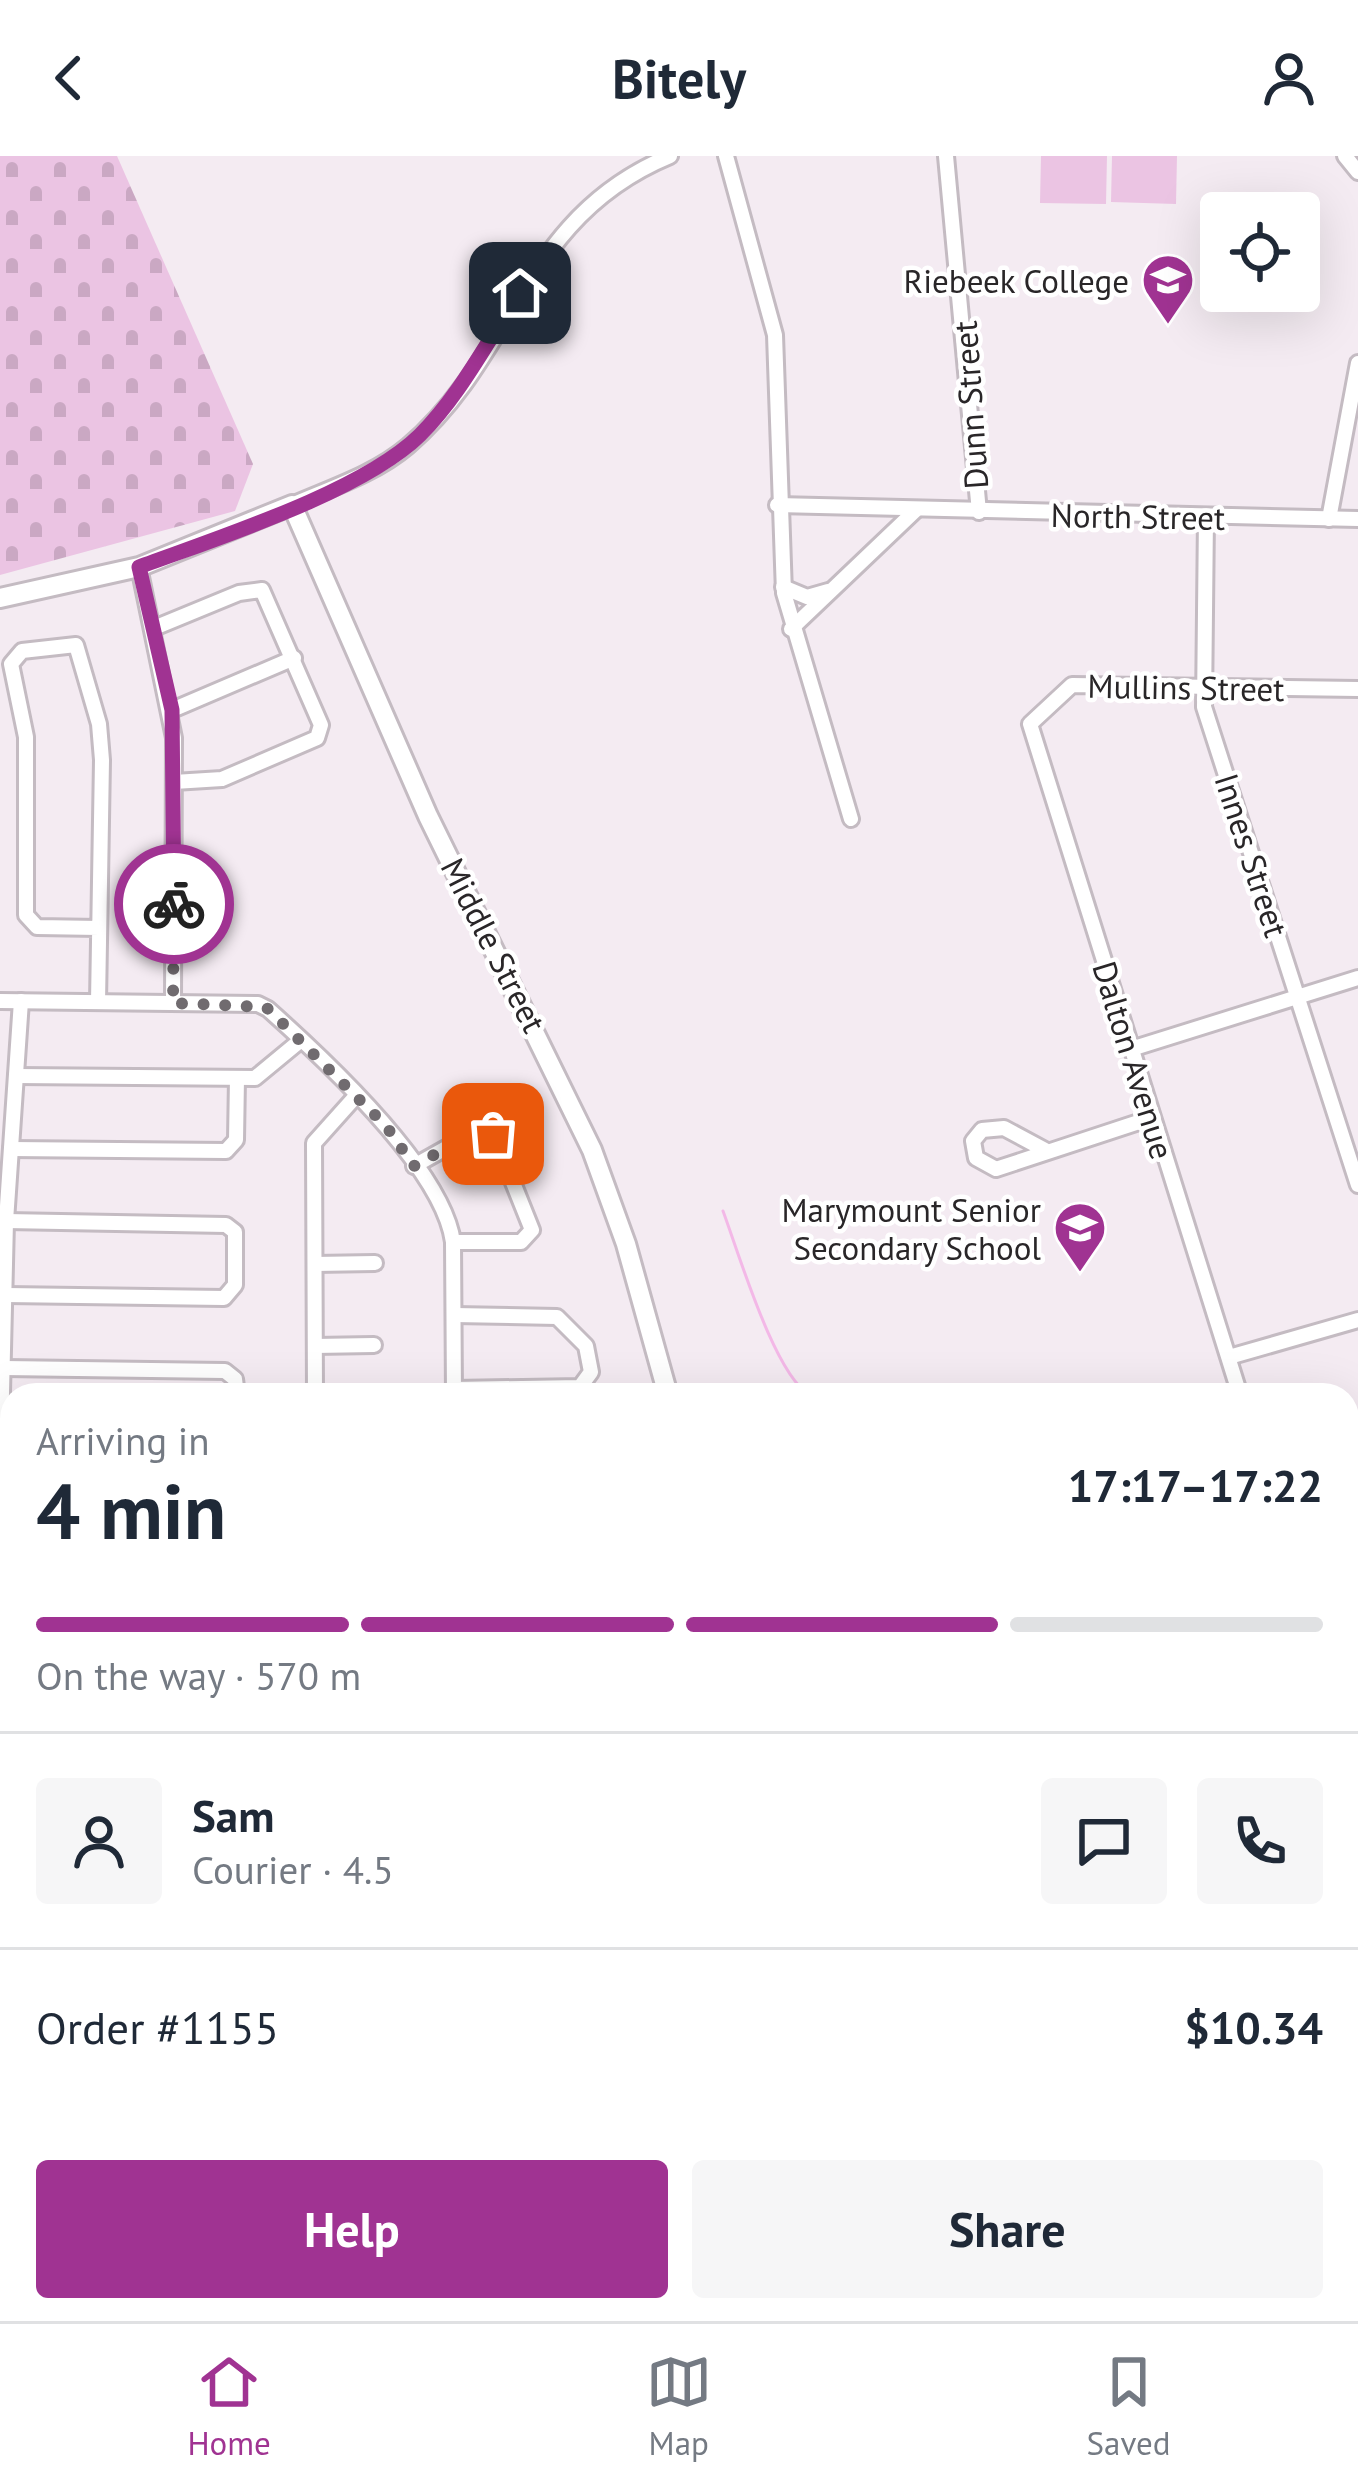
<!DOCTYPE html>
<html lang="en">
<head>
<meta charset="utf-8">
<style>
	body { margin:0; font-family:"PT Sans",sans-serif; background:#f6f6f7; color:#1f2937; height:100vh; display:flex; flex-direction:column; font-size:45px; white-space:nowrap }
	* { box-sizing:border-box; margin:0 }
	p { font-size:39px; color:#747a83 }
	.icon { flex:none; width:66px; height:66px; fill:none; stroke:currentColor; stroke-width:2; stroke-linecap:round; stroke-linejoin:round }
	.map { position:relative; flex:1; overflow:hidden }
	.drawer { position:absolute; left:0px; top:1227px; width:1359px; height:939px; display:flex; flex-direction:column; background:#fff; border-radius:36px 36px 0 0; box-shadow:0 12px 48px #0002 }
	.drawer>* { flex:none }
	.tools { position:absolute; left:1200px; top:36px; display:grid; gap:24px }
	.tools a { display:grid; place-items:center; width:120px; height:120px; border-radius:12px; background:#fff; box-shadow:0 12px 48px #0002; font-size:60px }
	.pin { position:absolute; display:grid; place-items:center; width:102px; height:102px; color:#fff; margin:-51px; border-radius:24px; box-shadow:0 6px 18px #0006 }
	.courier { position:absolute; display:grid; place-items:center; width:120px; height:120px; margin:-60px; border:9px solid #a03392; border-radius:50%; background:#fff; color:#222; box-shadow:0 3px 15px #0007 }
	.headline em { font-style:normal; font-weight:700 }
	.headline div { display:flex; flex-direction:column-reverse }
	.headline { display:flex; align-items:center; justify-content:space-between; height:204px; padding:0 36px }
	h1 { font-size:78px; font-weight:700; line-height:90px }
	.bar { display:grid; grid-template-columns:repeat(4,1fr); gap:18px 12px; align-content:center; height:144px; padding:0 36px }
	.bar i { height:15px; border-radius:9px; background:#e0e1e3 }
	.bar .selected { background:#a03392 }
	.bar p { grid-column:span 4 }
	.line { display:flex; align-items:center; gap:30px; padding:0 36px; border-top:3px solid #e0e1e3 }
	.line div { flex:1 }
	.round { display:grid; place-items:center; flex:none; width:126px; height:126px; border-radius:12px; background:#f6f6f7 }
	.primary-button { display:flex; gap:24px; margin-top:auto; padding:24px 36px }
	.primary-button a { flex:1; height:138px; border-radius:12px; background:#a03392; color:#fff; font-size:48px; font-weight:700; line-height:138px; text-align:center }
	.primary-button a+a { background:#f6f6f7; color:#1f2937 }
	header { display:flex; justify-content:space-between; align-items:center; height:156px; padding:0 36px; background:#fff; font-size:54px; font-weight:700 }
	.dock { display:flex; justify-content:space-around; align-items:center; height:168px; border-top:3px solid #e0e1e3; background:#fff; font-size:33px; color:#747a83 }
	.dock a { display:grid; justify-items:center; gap:6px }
	.dock .selected { color:#a03392 }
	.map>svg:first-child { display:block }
</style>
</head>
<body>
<header><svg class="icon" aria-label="back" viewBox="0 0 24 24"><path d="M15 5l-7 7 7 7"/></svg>Bitely<svg class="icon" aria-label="person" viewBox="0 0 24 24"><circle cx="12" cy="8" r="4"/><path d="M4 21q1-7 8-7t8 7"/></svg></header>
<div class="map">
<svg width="1358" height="2165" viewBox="0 0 1358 2165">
	<defs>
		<pattern id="cemetery-stones" width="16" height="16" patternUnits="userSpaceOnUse" patternTransform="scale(3)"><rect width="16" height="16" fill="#ebc4e3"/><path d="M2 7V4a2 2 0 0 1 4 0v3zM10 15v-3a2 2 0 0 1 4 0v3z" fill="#caa8c3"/></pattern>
	</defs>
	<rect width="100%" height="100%" fill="#f4ebf2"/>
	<g fill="#ebc4e3">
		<polygon points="1041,0 1107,0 1106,48 1040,47"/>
		<polygon points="1112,0 1177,0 1176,48 1111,46"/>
	</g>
	<polygon fill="url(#cemetery-stones)" points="0,0 117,0 253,308 235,355 0,419"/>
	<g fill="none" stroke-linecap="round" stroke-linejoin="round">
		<g stroke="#f3b8e7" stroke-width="3">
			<path d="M723,1055C739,1098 775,1220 810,1239"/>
			<polyline points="0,1719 12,1732"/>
			<polyline points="314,2154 319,2165"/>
			<polyline points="613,2165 622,2154"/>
		</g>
		<g stroke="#c4bbc2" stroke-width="20">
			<g id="minor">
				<polyline points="726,0 775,179 784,437 851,663"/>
				<polyline points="946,0 979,356"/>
				<polyline points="1345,0 1358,16"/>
				<path d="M292,349C331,332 375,318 408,290C516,198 522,61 670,0"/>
				<polyline points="777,349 1358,363"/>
				<polyline points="1206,360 1204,551 1358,1029"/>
				<polyline points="1329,363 1358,207"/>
				<polyline points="139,411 174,582 173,847"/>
				<polyline points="783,431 807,441 828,435"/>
				<polyline points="154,472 239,437 262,434 321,569 317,582 222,623 174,626"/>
				<polyline points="791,473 917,353"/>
				<polyline points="172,554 294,502"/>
				<path d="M0,845L258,848L268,853C323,902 443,1013 453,1086L454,1239"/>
				<polyline points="98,846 102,604 99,568 76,489 22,495 11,508 26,581 26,759 37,771 99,772"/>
				<polyline points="1131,893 1358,822"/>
				<polyline points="16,920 255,922 301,884"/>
				<polyline points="11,993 226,995 236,984 237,922"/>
				<polyline points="1045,994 1004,972 982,974 973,985 976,1002 996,1013 1151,962"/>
				<polyline points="414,1010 478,974 494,979 532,1074 521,1086 453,1086"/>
				<polyline points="315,1108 375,1107"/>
				<polyline points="6,1139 224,1142 235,1129 235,1076 226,1069 6,1065"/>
				<polyline points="454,1159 557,1161 586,1190 591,1216 580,1231 454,1233"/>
				<polyline points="315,1190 374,1189"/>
				<polyline points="1229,1201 1358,1164"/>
				<polyline points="4,1212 225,1215 235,1223 237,1239"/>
				<polyline points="315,1239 314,987 356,940"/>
				<polyline points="1240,1239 1030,568 1072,529 1358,533"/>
				<polyline points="1347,1327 1358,1322"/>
				<polyline points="12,1341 0,1322 6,1065 21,845"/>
				<polyline points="0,1411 12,1404"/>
				<polyline points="0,1501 12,1516"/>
				<polyline points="0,1587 12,1600"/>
				<polyline points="1347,1595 1358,1598"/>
				<polyline points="1347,1921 1358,1921"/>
				<polyline points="0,2088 12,2096"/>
				<polyline points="1347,2119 1358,2119"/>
				<polyline points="103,2154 120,2165"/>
				<polyline points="566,2154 574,2165"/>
				<polyline points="819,2154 819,2165"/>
				<polyline points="20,2165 26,2154"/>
				<polyline points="932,2165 932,2154"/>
				<polyline points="1028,2165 1030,2154"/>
			</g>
		</g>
		<g stroke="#c4bbc2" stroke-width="24">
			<g id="major">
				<polyline points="0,442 139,411 292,349 428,660 592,994 626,1088 668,1239"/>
				<polyline points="717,2154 719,2165"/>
			</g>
		</g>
		<use href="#minor" stroke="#fff" stroke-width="14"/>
		<use href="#major" stroke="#fff" stroke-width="18"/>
	</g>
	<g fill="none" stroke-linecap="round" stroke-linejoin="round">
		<polyline stroke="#706b6f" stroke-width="12" stroke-dasharray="0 21.6" points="174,748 173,847 266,851 386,970 414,1010 478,974 493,978"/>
		<path stroke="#a03392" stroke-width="15" d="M174,748L172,554L139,411C217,382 362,336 420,279C461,238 487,185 520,137"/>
	</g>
	<defs>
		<g id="university-pin" transform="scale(2.7)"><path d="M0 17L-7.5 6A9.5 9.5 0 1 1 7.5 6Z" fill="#a03392" stroke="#fff"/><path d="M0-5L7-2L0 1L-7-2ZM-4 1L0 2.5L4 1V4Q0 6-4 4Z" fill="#fff"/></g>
		<g id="school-pin" transform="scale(2.7)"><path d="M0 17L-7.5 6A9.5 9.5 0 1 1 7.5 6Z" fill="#a03392" stroke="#fff"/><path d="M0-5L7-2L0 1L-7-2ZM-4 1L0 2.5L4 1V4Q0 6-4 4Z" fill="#fff"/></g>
	</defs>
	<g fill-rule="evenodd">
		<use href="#university-pin" x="1168" y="124"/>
		<use href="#school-pin" x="1080" y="1072"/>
	</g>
	<g text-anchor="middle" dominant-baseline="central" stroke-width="9" stroke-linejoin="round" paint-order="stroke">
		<g font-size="33" fill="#292628" stroke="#fff" text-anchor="end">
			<text x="1129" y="124">Riebeek College</text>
			<text x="1041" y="1053">Marymount Senior<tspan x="1041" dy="38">Secondary School</tspan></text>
		</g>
		<g font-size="33" fill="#292628" stroke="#fff">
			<text transform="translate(970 249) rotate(-94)">Dunn Street</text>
			<text transform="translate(1138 360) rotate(1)">North Street</text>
			<text transform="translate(1186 531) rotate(1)">Mullins Street</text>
			<text transform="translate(1252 699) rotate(72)">Innes Street</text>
			<text transform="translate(494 789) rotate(63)">Middle Street</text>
			<text transform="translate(1134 904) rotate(73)">Dalton Avenue</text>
		</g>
	</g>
</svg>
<div class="tools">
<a><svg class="icon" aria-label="locate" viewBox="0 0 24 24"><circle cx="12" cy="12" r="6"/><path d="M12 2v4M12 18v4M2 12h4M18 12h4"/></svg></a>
</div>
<div class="pin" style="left:493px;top:978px;background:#ea580c"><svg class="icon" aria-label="bag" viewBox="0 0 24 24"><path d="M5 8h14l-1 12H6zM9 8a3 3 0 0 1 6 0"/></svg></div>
<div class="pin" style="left:520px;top:137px;background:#1f2937"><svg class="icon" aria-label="home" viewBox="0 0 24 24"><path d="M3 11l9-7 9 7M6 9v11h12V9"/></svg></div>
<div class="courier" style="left:174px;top:748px"><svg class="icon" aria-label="bike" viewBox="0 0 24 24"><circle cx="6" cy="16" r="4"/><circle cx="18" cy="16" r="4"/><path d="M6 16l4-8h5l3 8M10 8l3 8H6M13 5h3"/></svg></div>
<section class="drawer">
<div class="headline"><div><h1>4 min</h1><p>Arriving in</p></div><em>17:17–17:22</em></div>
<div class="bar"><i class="selected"></i><i class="selected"></i><i class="selected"></i><i></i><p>On the way · 570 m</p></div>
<div class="line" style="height:216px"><a class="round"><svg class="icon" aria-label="person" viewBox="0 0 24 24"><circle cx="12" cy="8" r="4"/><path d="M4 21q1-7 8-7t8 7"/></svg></a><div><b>Sam</b><p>Courier · 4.5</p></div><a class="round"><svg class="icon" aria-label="chat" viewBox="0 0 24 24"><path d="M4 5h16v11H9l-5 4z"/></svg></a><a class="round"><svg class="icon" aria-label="phone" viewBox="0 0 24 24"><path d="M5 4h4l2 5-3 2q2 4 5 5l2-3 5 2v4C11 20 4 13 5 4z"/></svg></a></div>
<div class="line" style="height:156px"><div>Order #1155</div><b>$10.34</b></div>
<div class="primary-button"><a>Help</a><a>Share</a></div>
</section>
</div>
<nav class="dock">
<a class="selected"><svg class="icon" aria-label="home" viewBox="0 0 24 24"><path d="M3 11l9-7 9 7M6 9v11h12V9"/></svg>Home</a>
<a><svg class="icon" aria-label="map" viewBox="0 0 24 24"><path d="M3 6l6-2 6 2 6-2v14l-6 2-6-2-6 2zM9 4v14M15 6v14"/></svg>Map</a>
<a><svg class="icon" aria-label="saved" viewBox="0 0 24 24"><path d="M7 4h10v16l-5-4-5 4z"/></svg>Saved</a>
</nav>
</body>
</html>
